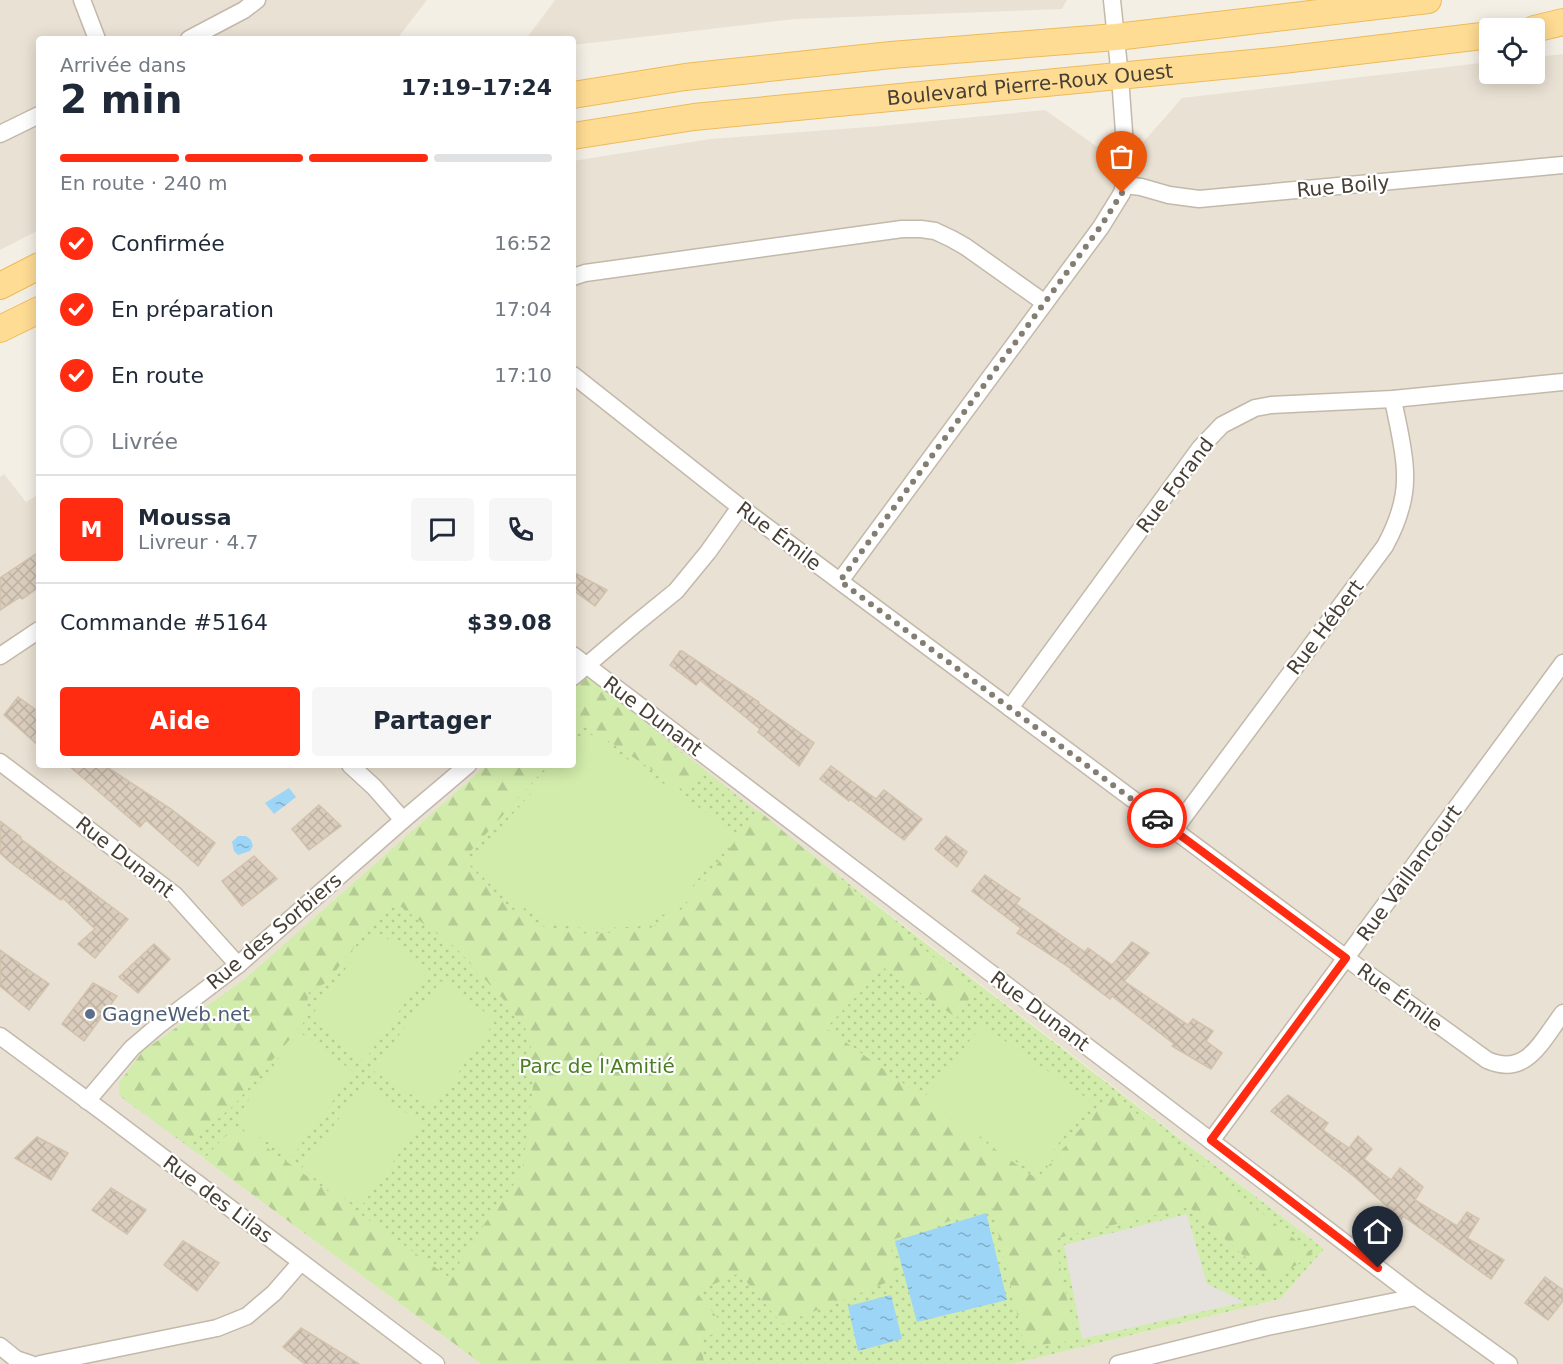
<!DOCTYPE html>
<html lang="fr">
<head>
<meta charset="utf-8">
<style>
	body { margin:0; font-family:"DejaVu Sans",sans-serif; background:#f6f6f7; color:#1f2937; height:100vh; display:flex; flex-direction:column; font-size:22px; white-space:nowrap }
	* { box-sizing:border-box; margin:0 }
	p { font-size:20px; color:#747a83 }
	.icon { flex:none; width:33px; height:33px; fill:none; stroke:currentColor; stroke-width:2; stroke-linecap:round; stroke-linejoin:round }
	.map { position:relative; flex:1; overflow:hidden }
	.drawer { position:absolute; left:36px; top:36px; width:540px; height:732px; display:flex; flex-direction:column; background:#fff; border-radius:6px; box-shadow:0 3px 15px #0003 }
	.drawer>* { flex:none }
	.controls { position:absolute; left:1479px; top:18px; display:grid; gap:12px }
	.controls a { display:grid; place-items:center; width:66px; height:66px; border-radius:6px; background:#fff; box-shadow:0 3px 15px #0003; font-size:30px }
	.pin { position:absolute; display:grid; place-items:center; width:51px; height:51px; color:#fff; margin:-62px -26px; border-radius:50% 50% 50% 0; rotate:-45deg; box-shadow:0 0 6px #0007 }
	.pin .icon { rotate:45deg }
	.courier { position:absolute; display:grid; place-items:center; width:60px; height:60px; margin:-30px; border:4px solid #ff2c12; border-radius:50%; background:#fff; color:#222; box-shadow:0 2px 8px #0007 }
	.head em { font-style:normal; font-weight:700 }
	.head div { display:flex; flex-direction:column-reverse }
	.head { display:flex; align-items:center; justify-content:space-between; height:102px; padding:0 24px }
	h1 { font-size:39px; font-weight:700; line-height:45px }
	.bar { display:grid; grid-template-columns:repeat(4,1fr); gap:9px 6px; align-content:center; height:72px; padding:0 24px }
	.bar i { height:8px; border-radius:4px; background:#e0e1e3 }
	.bar .on { background:#ff2c12 }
	.bar p { grid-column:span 4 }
	.line { display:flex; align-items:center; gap:15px; padding:0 24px; border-top:2px solid #e0e1e3 }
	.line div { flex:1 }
	.round { display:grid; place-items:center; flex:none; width:63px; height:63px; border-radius:6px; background:#f6f6f7 }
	ol { padding:0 24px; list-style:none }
	li { display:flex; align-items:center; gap:18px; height:66px }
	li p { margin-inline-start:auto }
	li .icon { padding:6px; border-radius:50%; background:#ff2c12; color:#fff; stroke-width:4 }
	li:last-child { color:#747a83 }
	li i { width:33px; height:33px; border:3px solid #e0e1e3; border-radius:50% }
	.cta { display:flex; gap:12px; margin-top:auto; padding:12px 24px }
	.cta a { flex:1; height:69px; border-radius:6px; background:#ff2c12; color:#fff; font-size:24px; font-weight:700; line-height:69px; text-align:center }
	.cta a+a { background:#f6f6f7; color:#1f2937 }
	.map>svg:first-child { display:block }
</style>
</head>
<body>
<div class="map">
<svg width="1563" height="1364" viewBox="0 0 1563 1364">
	<defs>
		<pattern id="grass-dots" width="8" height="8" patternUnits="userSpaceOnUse" patternTransform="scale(1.5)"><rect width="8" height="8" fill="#d1ecab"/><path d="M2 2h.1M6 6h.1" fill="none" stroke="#b5cb94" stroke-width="1.8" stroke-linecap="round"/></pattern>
		<pattern id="forest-firs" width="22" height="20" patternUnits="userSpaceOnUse" patternTransform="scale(1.5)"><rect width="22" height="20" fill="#d1ecab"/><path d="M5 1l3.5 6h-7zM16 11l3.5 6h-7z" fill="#b5cb94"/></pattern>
		<pattern id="water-ripples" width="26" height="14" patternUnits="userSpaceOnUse" patternTransform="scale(1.5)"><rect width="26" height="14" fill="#9cd5f6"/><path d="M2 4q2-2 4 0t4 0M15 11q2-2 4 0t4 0" fill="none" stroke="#81aec8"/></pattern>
		<pattern id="building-cross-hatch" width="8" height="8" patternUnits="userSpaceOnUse" patternTransform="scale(1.5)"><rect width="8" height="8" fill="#dacdbd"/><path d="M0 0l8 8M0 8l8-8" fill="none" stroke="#bcb1a3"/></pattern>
	</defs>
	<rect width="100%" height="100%" fill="#f4efe5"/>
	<g fill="#e9e1d3">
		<polygon points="0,0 427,0 397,39 39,39 39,230 0,250"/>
		<polygon points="555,0 1067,0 1062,9 795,19 573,45 573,39 526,39"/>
		<polygon points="1563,54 1563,1364 1012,1364 1280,1299 1324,1249 705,772 588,677 573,689 573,161 710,139 881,126 1045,110 1123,165 1182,98 1489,62 1490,74 1534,74 1535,57"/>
		<polygon points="4,474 26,502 39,494 39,765 487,765 244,980 143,1051 188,1145 204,1159 482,1364 0,1364 0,477"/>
	</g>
	<path fill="url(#grass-dots)" d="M588,676C829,872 1078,1060 1324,1249L1280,1299L1012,1364H482L120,1096L119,1083L143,1051L244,980L487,765H573V689Z"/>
	<g fill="url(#forest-firs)">
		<polygon points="588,676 705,772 686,792 584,725 573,737 573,689"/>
		<polygon points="487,765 548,765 468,854 469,865 510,908 548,929 590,934 647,930 682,909 759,811 974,991 957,1018 884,968 826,1028 1037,1179 1111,1093 1313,1254 1272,1281 1189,1207 1054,1239 1076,1340 1025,1347 992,1207 889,1241 898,1278 782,1324 739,1273 696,1292 726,1328 700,1340 704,1362 696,1364 482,1364 204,1159 235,1125 450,1278 485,1223 522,1173 533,1086 530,1035 503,999 455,947 393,901 374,922 327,982 309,992 303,1024 234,1105 188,1145 120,1096 119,1083 143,1051 244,980"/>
	</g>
	<g fill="#d1ecab">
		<polygon points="587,732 735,832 677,906 645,926 589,929 551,924 514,902 472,859 557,765 573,765 573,747"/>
		<polygon points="374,929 429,969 364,1061 310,1018"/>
		<polygon points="441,981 496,1020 433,1108 372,1070"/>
		<polygon points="982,1025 1091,1101 1036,1173 923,1099"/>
		<polygon points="298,1031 354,1072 292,1157 234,1121"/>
		<polygon points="365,1084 421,1123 360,1208 301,1169"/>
	</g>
	<polygon fill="#e5e2de" points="1187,1214 1207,1284 1245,1302 1082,1339 1064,1245"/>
	<g fill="url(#water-ripples)">
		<polygon points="289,788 296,797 274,814 265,803"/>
		<polygon points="238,836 246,836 251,840 253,846 250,851 238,855 234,851 232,842"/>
		<polygon points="986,1213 1007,1300 917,1322 895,1241"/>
		<polygon points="891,1295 902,1339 858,1351 848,1306"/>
	</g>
	<g fill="url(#building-cross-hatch)" stroke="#d2c2ac" stroke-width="1.5">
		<polygon points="39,552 39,587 22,599 20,597 0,610 0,578"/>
		<polygon points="573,572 607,590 595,606 573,590"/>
		<polygon points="680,651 682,651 759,702 758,703 814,743 799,766 758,732 760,729 700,680 696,685 670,665"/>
		<polygon points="18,697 39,712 39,746 4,715"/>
		<polygon points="68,765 104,765 171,809 215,843 198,866 146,820 140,827"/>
		<polygon points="831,766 876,799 884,790 922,819 904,840 850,799 849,801 820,779"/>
		<polygon points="319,805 341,826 309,850 292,829"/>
		<polygon points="0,821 21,837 21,839 128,919 95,958 78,944 95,929 63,898 61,900 10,862 0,853"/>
		<polygon points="946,836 967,852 957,867 935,849"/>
		<polygon points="254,856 277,879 242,906 222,881"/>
		<polygon points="985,875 1020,899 1016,904 1085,952 1088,948 1112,965 1132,942 1149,953 1124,981 1188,1025 1193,1019 1213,1031 1206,1041 1222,1053 1211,1069 1172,1046 1174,1044 1112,996 1110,999 1071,970 1072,969 1017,933 1021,928 972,891"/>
		<polygon points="154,944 170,959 138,993 119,977"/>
		<polygon points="0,950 49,984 29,1010 0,986"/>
		<polygon points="93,983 117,996 84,1041 62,1024"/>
		<polygon points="1288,1095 1328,1123 1323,1130 1349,1148 1358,1136 1372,1149 1364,1159 1391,1180 1400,1168 1423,1187 1415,1200 1457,1226 1467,1212 1479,1219 1467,1238 1504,1260 1491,1279 1403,1216 1401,1219 1356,1178 1271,1111"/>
		<polygon points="37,1137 68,1153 51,1180 15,1158"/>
		<polygon points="111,1188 146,1210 127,1234 92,1210"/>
		<polygon points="183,1241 219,1263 197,1291 164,1265"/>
		<polygon points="1545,1277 1563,1290 1563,1301 1548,1320 1525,1303"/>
		<polygon points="301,1328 359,1364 305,1364 283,1347"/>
	</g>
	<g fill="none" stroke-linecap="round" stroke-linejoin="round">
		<g stroke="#c3b9aa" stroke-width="19">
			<g id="minor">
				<polyline points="82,0 97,39"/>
				<polyline points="189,39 244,10 257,0"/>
				<polyline points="0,134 39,115"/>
				<polyline points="1125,185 1141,187 1169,195 1199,199 1563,165"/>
				<polyline points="573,277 585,273 902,229 921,229 935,231 952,239 966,247 1045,303"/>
				<path d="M573,375L740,507L1346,958L1487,1060C1527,1078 1542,1040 1563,1013"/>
				<polyline points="840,581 1101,227 1122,193 1127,173 1120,77 1112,0"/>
				<polyline points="573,655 1416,1297 1509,1364"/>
				<polyline points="0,656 39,630"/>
				<polyline points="573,677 633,626 676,591 708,552 740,507"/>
				<polyline points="1010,708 1200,448 1222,425 1255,408 1271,405 1393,399 1563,382"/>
				<polyline points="0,762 175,895 238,965"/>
				<polyline points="350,765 374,787 403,820"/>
				<path d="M1174,830L1385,546C1397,524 1406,498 1405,474C1405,450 1397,422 1393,399"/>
				<polyline points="0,1036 107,1115 436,1364"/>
				<polyline points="87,1101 132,1048 159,1025 238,965 403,820 468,765"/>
				<polyline points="1211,1141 1563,663"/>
				<polyline points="0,1346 16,1359 31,1364"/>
				<polyline points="40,1364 217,1328 247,1316 274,1293 301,1262"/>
				<polyline points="1118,1364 1267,1327 1416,1297"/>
			</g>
		</g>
		<g stroke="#edbb5a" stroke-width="28">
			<g id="primary">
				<polyline points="1534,29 1563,22"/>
				<polyline points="573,95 685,77 891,55 1116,37 1428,0"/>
				<path id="s1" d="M573,136L694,117L1283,60L1490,35"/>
				<polyline points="0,286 39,266"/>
				<polyline points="0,329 39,310"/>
			</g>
		</g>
		<use href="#minor" stroke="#fff" stroke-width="16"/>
		<use href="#primary" stroke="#ffdc94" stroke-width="26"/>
	</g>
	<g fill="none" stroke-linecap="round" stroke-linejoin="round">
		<polyline stroke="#847d72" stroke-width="6" stroke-dasharray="0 10.8" points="1122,193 1101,226 840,581 1157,818"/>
		<polyline stroke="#ff2c12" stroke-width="8" points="1157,818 1346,958 1211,1140 1378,1268"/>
	</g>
	<circle fill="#5c6f8a" stroke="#fff" stroke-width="2" cx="90" cy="1014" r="6"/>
	<g text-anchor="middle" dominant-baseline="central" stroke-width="4.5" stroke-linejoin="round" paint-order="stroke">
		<g font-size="20" fill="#473f34" stroke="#fff">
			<text stroke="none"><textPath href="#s1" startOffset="460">Boulevard Pierre-Roux Ouest</textPath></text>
			<text transform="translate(1343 186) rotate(-5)">Rue Boily</text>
			<text transform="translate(1175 485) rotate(-53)">Rue Forand</text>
			<text transform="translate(779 536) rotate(37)">Rue Émile</text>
			<text transform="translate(1325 627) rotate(-53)">Rue Hébert</text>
			<text transform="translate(653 716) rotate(37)">Rue Dunant</text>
			<text transform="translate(125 857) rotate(38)">Rue Dunant</text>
			<text transform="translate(1409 873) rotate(-54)">Rue Vaillancourt</text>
			<text transform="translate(274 931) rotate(-40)">Rue des Sorbiers</text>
			<text transform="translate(1400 997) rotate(36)">Rue Émile</text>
			<text transform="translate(1040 1011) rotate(37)">Rue Dunant</text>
			<text transform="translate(218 1199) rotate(37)">Rue des Lilas</text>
		</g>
		<g font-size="20" fill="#4e5e75" stroke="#fff" text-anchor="start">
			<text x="102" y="1014">GagneWeb.net</text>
		</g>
		<g font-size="20" fill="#497e23" stroke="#fff">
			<text x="597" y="1066">Parc de l'Amitié</text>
		</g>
	</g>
</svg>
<div class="controls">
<a><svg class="icon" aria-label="locate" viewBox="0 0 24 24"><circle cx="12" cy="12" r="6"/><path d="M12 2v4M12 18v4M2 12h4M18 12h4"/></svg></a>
</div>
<div class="pin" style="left:1122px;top:193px;background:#ea580c"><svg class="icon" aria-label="bag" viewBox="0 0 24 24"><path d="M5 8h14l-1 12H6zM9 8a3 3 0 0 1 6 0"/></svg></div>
<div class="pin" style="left:1378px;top:1268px;background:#1f2937"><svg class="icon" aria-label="home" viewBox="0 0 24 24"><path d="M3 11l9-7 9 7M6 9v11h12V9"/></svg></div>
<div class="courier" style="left:1157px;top:818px"><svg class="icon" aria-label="car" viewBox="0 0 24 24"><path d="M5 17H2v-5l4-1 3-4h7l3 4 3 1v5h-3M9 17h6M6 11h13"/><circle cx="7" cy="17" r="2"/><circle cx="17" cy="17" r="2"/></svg></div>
<section class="drawer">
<div class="head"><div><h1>2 min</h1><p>Arrivée dans</p></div><em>17:19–17:24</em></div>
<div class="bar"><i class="on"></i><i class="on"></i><i class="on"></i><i></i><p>En route · 240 m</p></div>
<ol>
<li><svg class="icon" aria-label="check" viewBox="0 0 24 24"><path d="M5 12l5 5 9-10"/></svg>Confirmée<p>16:52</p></li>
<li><svg class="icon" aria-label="check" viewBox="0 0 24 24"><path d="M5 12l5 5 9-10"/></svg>En préparation<p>17:04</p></li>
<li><svg class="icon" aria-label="check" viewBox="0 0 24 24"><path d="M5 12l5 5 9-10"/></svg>En route<p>17:10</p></li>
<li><i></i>Livrée</li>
</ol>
<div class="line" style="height:108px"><b class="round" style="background:#ff2c12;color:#fff">M</b><div><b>Moussa</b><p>Livreur · 4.7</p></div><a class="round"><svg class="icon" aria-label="chat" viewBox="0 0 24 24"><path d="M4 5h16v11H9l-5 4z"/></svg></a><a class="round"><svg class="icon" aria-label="phone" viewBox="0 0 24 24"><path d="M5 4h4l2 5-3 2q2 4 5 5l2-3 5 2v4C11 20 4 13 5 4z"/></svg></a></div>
<div class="line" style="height:78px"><div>Commande #5164</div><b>$39.08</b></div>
<div class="cta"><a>Aide</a><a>Partager</a></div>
</section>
</div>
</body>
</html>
